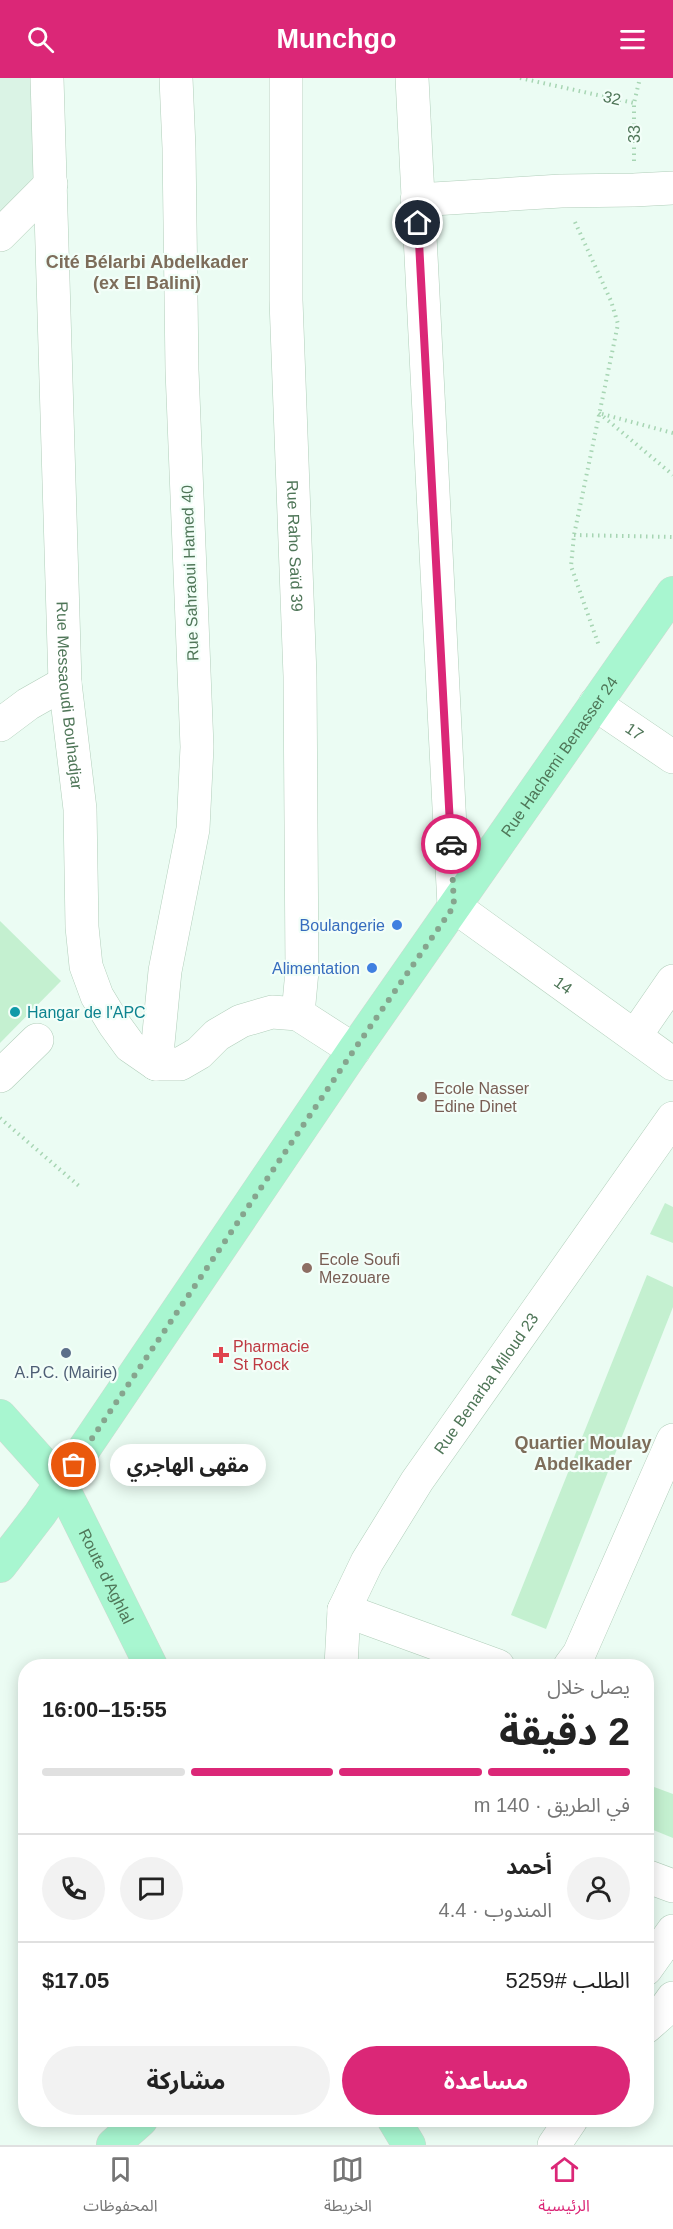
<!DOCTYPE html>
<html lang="ar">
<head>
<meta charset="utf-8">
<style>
	body { margin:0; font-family:Helvetica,"Noto Sans Arabic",sans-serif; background:#f2f2f2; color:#222; direction:rtl; height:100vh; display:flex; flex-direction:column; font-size:22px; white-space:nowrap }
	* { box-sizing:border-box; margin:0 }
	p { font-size:20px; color:#767676 }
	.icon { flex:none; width:33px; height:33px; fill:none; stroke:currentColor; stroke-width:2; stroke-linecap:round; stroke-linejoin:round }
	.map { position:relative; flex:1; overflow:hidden; direction:ltr }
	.side { position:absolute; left:18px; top:1581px; width:636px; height:468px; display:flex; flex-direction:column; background:#fff; border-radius:24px; box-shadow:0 3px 15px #0003; direction:rtl }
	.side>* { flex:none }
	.pin { position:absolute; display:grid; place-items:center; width:51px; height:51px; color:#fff; margin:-26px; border:3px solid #fff; border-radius:50%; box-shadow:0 2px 6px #0007 }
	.courier { position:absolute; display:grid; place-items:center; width:60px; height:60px; margin:-30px; border:4px solid #db2777; border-radius:50%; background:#fff; color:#222; box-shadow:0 2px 8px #0007 }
	.bubble { position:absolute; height:42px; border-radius:21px; background:#fff; box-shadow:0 3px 15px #0003; font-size:20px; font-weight:700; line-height:42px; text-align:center; direction:rtl }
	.overview em { font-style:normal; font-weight:700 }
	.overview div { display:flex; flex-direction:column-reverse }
	.overview { display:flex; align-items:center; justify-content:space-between; height:102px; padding:0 24px }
	h1 { font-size:39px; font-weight:700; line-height:45px }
	.bar { display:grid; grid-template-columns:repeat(4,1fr); gap:9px 6px; align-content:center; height:72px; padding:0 24px }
	.bar i { height:8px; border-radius:4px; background:#e0e0e0 }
	.bar .current { background:#db2777 }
	.bar p { grid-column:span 4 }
	.line { display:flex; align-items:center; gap:15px; padding:0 24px; border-top:2px solid #e0e0e0 }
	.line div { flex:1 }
	.round { display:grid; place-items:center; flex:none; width:63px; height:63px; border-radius:32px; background:#f2f2f2 }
	.primary-button { display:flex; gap:12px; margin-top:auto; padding:12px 24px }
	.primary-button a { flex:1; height:69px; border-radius:36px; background:#db2777; color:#fff; font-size:24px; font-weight:700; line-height:69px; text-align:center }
	.primary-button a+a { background:#f2f2f2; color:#222 }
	header { display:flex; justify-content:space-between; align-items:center; height:78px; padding:0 24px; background:#db2777; color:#fff; font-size:27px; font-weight:700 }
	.tabs { display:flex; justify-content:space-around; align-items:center; height:84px; border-top:2px solid #e0e0e0; background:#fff; font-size:16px; color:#767676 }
	.tabs a { display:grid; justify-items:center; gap:3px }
	.tabs .current { color:#db2777 }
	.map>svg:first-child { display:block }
</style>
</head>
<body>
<header><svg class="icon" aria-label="menu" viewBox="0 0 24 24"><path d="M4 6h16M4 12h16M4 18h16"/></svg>Munchgo<svg class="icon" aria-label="search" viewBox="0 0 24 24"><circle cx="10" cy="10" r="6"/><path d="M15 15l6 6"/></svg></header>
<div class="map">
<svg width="673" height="2067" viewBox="0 0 673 2067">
	<rect width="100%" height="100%" fill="#ebfcf3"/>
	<polygon fill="#daf3e5" points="0,0 31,0 36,101 0,138"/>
	<g fill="#c4f0d0">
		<polygon points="0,843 61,903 0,965"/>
		<polygon points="665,1125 673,1129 673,1165 650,1156"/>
		<polygon points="647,1197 673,1209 673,1229 546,1551 511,1537"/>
		<polygon points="646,1706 673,1716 673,1760 646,1749"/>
	</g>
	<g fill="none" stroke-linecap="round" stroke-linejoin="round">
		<g stroke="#b1ceba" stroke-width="34">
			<g id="minor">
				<path id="s1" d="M47,0L65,605L80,731L82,849L86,888L97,918L114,946L130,968L156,986H180L199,975L217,957L241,943L272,934L298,936L354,972"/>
				<path id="s2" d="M286,0V222L300,598L302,893L298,936"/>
				<path id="s3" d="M412,0L454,828L673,986"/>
				<polyline points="417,122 561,113 634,112 673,110"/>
				<polyline points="0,157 51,106"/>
				<path id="s4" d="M595,626L673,679"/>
				<polyline points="0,647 28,626 65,605"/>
				<polyline points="635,958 673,903"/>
				<polyline points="156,986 165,893 193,751 197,669 182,292 179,70 176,0"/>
				<polyline points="0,998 37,962"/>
				<polyline points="344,1532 498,1588"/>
				<path id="s5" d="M341,1588L344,1532L367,1484L417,1403L673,1040"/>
				<polyline points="570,1588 579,1576 673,1362"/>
				<polyline points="646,1798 673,1808"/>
				<polyline points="646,1891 673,1853"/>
				<polyline points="646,1949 663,1934 673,1920"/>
				<polyline points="554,2067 571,2042"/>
			</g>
		</g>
		<g stroke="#ced9d0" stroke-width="34">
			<g id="major">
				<path id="s6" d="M0,1338L61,1406L151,1588"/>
				<path id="s7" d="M0,1488L40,1436L354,972L673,515"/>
				<polyline points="394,2042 409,2067"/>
				<polyline points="113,2067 141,2042"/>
			</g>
		</g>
		<g stroke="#a7d5b3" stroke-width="4" stroke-dasharray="1.5 4.5" stroke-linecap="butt">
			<polyline points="520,0 634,25"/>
			<polyline points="634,83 634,25 640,0"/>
			<polyline points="575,144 611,223 618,246 574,457 571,488 599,568"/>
			<polyline points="599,335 673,397"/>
			<polyline points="602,336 673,355"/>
			<polyline points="574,457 673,459"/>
			<polyline points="0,1040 79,1108"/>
		</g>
		<use href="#minor" stroke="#fff" stroke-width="33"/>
		<use href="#major" stroke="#a8f6d0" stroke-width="33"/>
	</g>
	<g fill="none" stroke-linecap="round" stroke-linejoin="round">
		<polyline stroke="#86a58e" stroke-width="6" stroke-dasharray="0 10.8" points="74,1387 354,972 454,828 451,766"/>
		<polyline stroke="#db2777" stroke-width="8" points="418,145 451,766"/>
	</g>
	<g fill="#3f7fe0" stroke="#f2fef8" stroke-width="2">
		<circle cx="397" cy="847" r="6"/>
		<circle cx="372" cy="890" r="6"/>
	</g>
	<circle fill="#0f9aa8" stroke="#f2fef8" stroke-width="2" cx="15" cy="934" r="6"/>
	<g fill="#8d6e63" stroke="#f2fef8" stroke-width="2">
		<circle cx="422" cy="1019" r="6"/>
		<circle cx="307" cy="1190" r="6"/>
	</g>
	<circle fill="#5c6f8a" stroke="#f2fef8" stroke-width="2" cx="66" cy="1275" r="6"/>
	<path fill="#e0444e" stroke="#f2fef8" stroke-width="2" d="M218 1268h6v6h6v6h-6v6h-6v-6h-6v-6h6z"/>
	<g text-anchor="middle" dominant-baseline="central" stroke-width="4.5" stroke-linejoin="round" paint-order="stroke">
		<g font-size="16" fill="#4f7658" stroke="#f2fef8">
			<text transform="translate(612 20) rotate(12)">32</text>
			<text transform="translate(634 56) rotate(-90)">33</text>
			<text stroke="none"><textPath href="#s2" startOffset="468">Rue Raho Saïd 39</textPath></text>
			<text transform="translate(190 495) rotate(-92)">Rue Sahraoui Hamed 40</text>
			<text stroke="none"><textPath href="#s1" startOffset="618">Rue Messaoudi Bouhadjar</textPath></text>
			<text stroke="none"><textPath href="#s4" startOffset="48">17</textPath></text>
			<text stroke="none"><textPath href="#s7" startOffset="984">Rue Hachemi Benasser 24</textPath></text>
			<text stroke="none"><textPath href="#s3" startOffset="964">14</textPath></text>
			<text stroke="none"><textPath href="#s5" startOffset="324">Rue Benarba Miloud 23</textPath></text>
			<text stroke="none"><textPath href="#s6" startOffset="194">Route d'Aghlal</textPath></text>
		</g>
		<g font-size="16" fill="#366cbe" stroke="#f2fef8" text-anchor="end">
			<text x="385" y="847">Boulangerie</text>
			<text x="360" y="890">Alimentation</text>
		</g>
		<g font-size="16" fill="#0d838f" stroke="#f2fef8" text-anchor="start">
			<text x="27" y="934">Hangar de l'APC</text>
		</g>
		<g font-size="16" fill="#785e54" stroke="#f2fef8" text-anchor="start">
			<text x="434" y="1010">Ecole Nasser<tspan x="434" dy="18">Edine Dinet</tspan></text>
			<text x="319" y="1181">Ecole Soufi<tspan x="319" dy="18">Mezouare</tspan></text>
		</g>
		<g font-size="16" fill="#be3a42" stroke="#f2fef8" text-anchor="start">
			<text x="233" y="1268">Pharmacie<tspan x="233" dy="18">St Rock</tspan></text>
		</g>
		<g font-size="16" fill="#4e5e75" stroke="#f2fef8">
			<text x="66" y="1294">A.P.C. (Mairie)</text>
		</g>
		<g font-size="18" font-weight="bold" fill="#7d6d5a" stroke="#f2fef8">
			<text x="147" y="184">Cité Bélarbi Abdelkader<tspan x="147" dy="21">(ex El Balini)</tspan></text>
			<text x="583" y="1365">Quartier Moulay<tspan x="583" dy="21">Abdelkader</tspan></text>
		</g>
	</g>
</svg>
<div class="pin" style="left:74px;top:1387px;background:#ea580c"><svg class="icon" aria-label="bag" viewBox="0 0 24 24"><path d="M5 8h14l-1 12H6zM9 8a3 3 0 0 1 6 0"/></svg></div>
<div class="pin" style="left:418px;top:145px;background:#1f2937"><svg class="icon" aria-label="home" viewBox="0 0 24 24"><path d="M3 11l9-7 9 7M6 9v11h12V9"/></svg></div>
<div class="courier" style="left:451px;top:766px"><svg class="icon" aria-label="car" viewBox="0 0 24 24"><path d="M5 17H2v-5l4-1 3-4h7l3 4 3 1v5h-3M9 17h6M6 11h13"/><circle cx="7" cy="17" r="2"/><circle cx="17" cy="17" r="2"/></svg></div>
<div class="bubble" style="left:110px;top:1366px;width:156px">مقهى الهاجري</div>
<section class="side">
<div class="overview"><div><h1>2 دقيقة</h1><p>يصل خلال</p></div><em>15:55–16:00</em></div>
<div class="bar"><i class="current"></i><i class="current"></i><i class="current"></i><i></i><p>في الطريق · 140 m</p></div>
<div class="line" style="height:108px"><a class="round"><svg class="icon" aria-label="person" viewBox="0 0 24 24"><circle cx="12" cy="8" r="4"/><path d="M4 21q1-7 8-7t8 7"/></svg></a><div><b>أحمد</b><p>المندوب · 4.4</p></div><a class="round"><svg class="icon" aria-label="chat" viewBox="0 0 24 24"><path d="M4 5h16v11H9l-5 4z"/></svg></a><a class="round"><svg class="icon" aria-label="phone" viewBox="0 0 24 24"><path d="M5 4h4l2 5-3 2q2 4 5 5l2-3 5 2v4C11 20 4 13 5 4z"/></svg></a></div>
<div class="line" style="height:78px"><div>الطلب #5259</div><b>$17.05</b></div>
<div class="primary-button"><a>مساعدة</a><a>مشاركة</a></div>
</section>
</div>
<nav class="tabs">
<a class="current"><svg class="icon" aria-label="home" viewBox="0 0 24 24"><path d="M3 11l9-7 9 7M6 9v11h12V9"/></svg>الرئيسية</a>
<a><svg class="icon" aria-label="map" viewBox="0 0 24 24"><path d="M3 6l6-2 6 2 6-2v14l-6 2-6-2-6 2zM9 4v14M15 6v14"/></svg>الخريطة</a>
<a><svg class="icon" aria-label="saved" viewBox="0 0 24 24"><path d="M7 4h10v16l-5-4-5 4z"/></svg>المحفوظات</a>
</nav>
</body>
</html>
